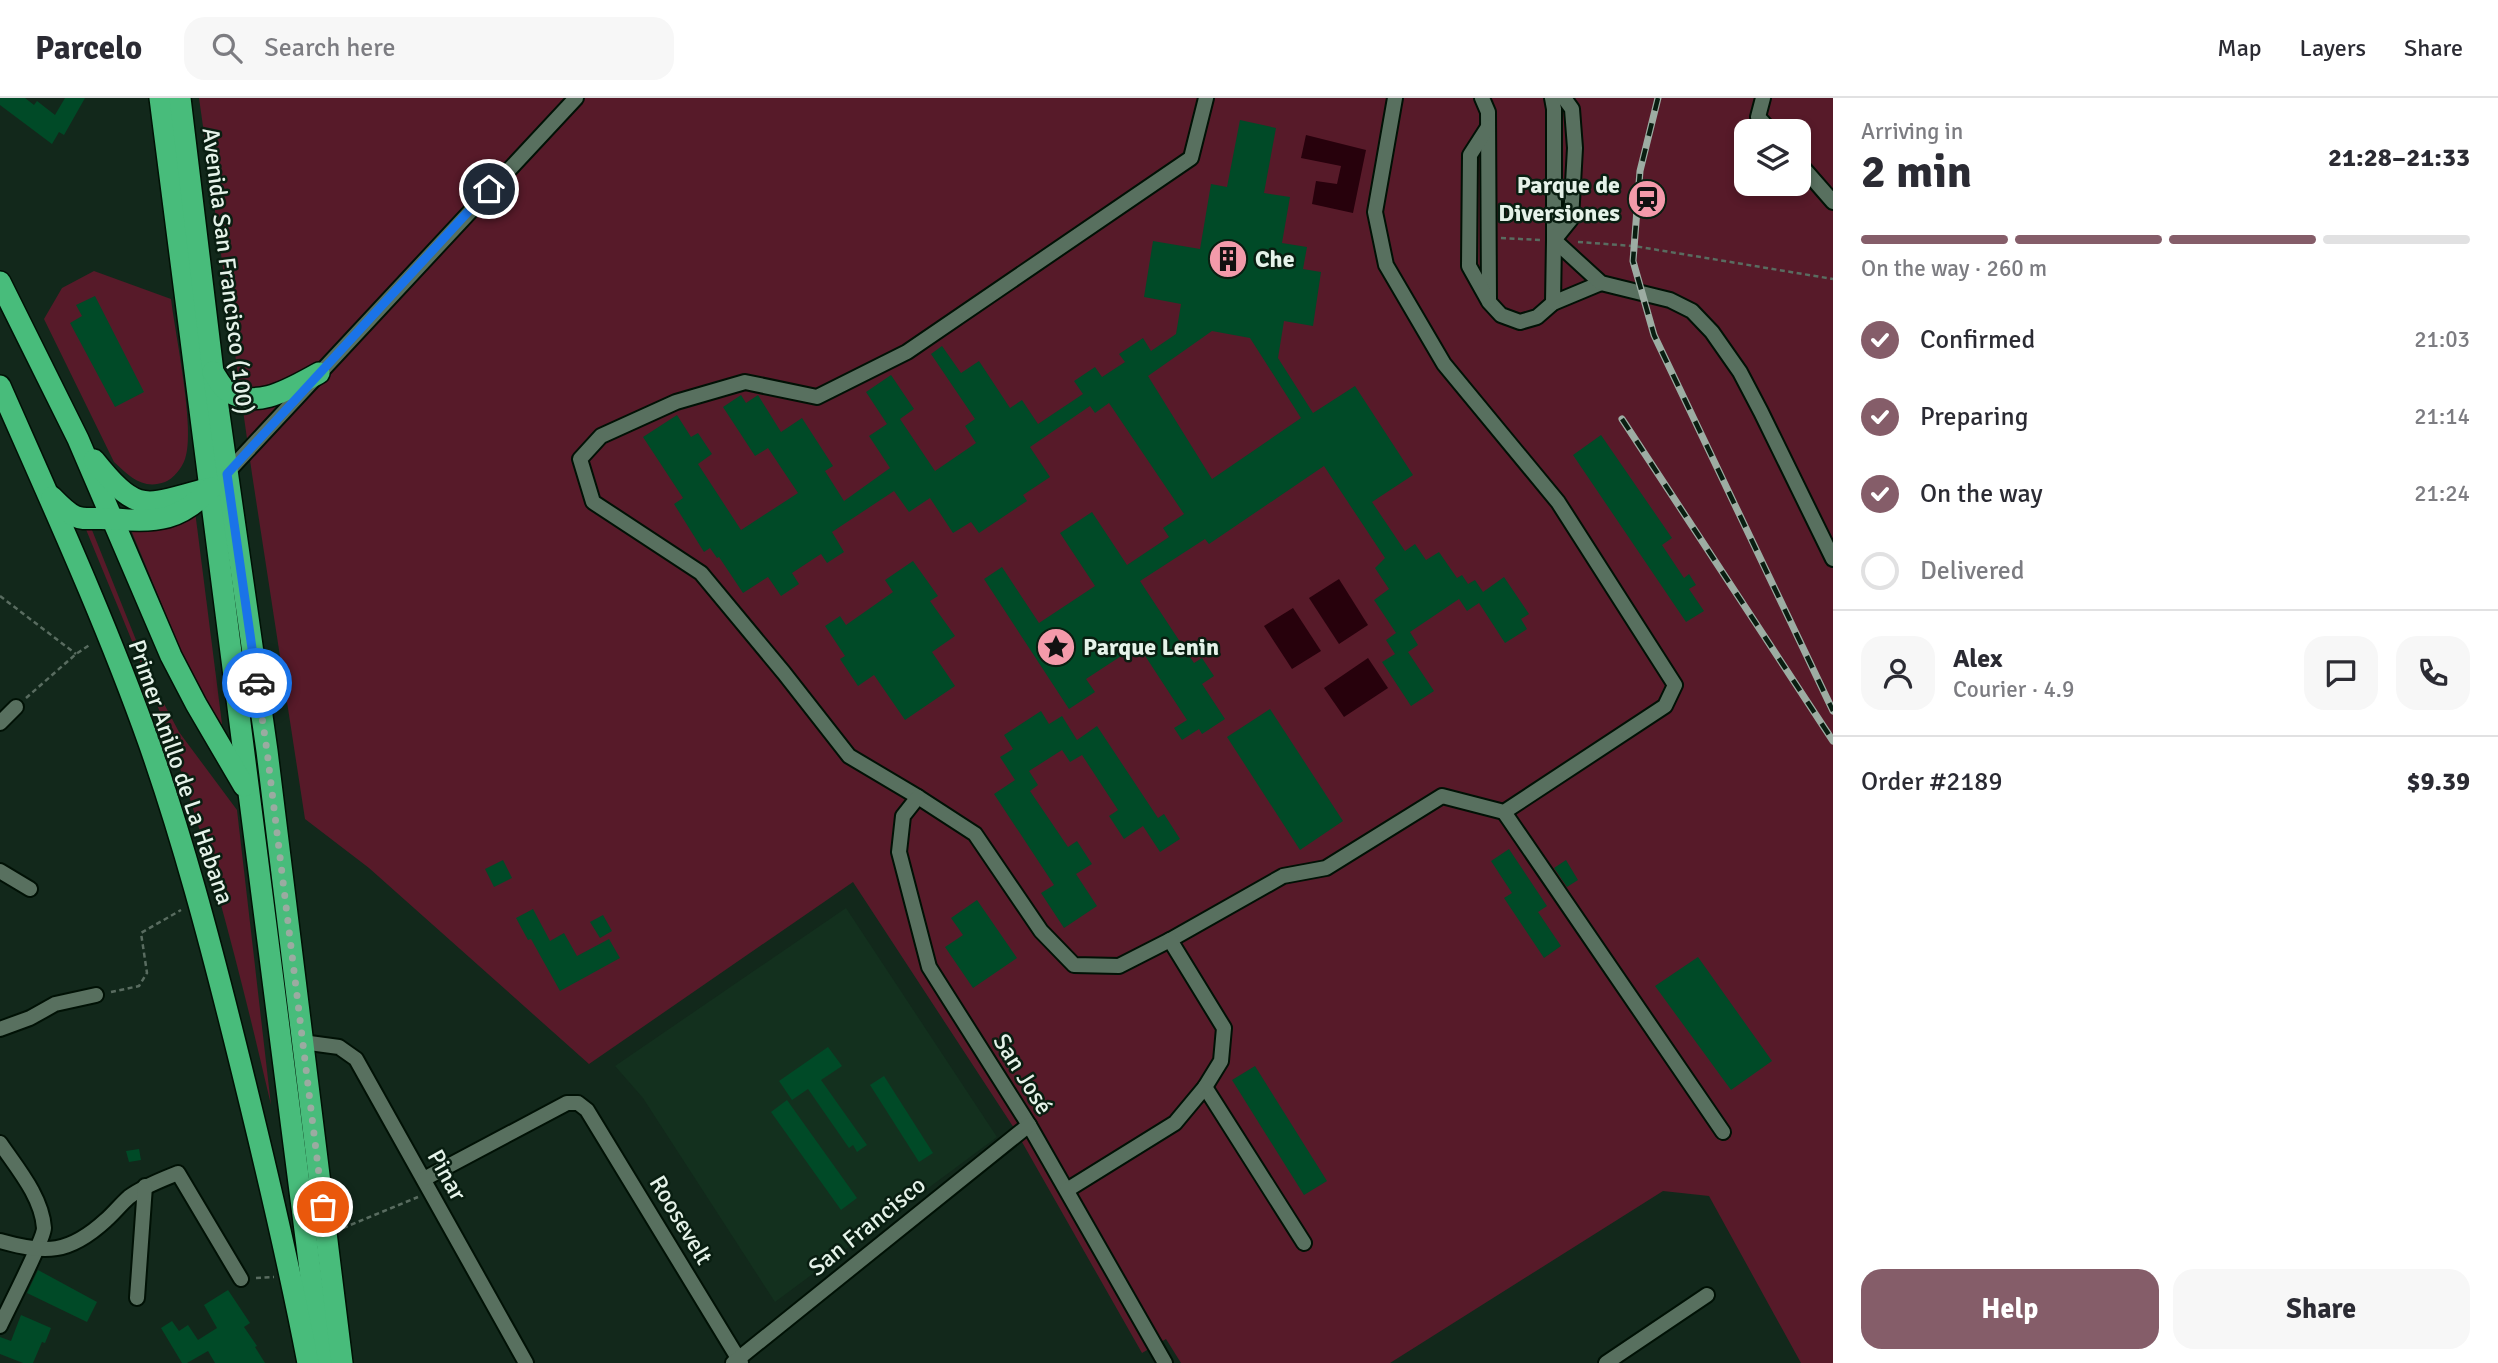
<!DOCTYPE html>
<html lang="en">
<head>
<meta charset="utf-8">
<style>
	body { margin:0; font-family:Signika,sans-serif; background:#f7f7f7; color:#2b2b33; height:100vh; display:flex; flex-direction:column; font-size:26px; white-space:nowrap }
	* { box-sizing:border-box; margin:0 }
	p { font-size:23px; color:#7c7c81 }
	.icon { flex:none; width:38px; height:38px; fill:none; stroke:currentColor; stroke-width:2; stroke-linecap:round; stroke-linejoin:round }
	.map { position:relative; flex:1; overflow:hidden }
	.sheet { display:flex; flex-direction:column; background:#fff; width:665px }
	.sheet>* { flex:none }
	.buttons { position:absolute; left:1734px; top:21px; display:grid; gap:14px }
	.buttons a { display:grid; place-items:center; width:77px; height:77px; border-radius:14px; background:#fff; box-shadow:0 4px 10px #0003; font-size:35px }
	.pin { position:absolute; display:grid; place-items:center; width:60px; height:60px; color:#fff; margin:-30px; border:4px solid #fff; border-radius:50%; box-shadow:0 2px 7px #0007 }
	.courier { position:absolute; display:grid; place-items:center; width:70px; height:70px; margin:-35px; border:5px solid #1a73e8; border-radius:50%; background:#fff; color:#222; box-shadow:0 2px 9px #0007 }
	.overview em { font-style:normal; font-weight:700 }
	.overview div { display:flex; flex-direction:column-reverse }
	.overview { display:flex; align-items:center; justify-content:space-between; height:119px; padding:0 28px }
	h1 { font-size:46px; font-weight:700; line-height:52px }
	.bar { display:grid; grid-template-columns:repeat(4,1fr); gap:10px 7px; align-content:center; height:84px; padding:0 28px }
	.bar i { height:9px; border-radius:5px; background:#e1e1e2 }
	.bar .on { background:#855d69 }
	.bar p { grid-column:span 4 }
	.line { display:flex; align-items:center; gap:18px; padding:0 28px; border-top:2px solid #e1e1e2 }
	.line div { flex:1 }
	.round { display:grid; place-items:center; flex:none; width:74px; height:74px; border-radius:21px; background:#f7f7f7 }
	ol { padding:0 28px; list-style:none }
	li { display:flex; align-items:center; gap:21px; height:77px }
	li p { margin-inline-start:auto }
	li .icon { padding:7px; border-radius:50%; background:#855d69; color:#fff; stroke-width:4 }
	li:last-child { color:#7c7c81 }
	li i { width:38px; height:38px; border:4px solid #e1e1e2; border-radius:50% }
	.button { display:flex; gap:14px; margin-top:auto; padding:14px 28px }
	.button a { flex:1; height:80px; border-radius:21px; background:#855d69; color:#fff; font-size:28px; font-weight:700; line-height:80px; text-align:center }
	.button a+a { background:#f7f7f7; color:#2b2b33 }
	header { display:flex; align-items:center; gap:42px; box-sizing:border-box; height:98px; padding:0 35px; background:#fff; border-bottom:2px solid #e1e1e2 }
	header strong { font-size:33px }
	nav { display:flex; gap:38px; margin-inline-start:auto; font-size:24px }
	.search { width:490px; height:63px; background:#f7f7f7; display:flex; align-items:center; gap:18px; box-sizing:border-box; padding:0 24px; border-radius:21px; color:#7c7c81; font-size:26px }
	main { display:flex; flex:1; min-height:0 }
	.map>svg:first-child { display:block }
</style>
</head>
<body>
<header>
<strong>Parcelo</strong>
<div class="search"><svg class="icon" aria-label="search" viewBox="0 0 24 24"><circle cx="10" cy="10" r="6"/><path d="M15 15l6 6"/></svg>Search here</div>
<nav><a>Map</a><a>Layers</a><a>Share</a></nav>
</header>
<main>
<div class="map">
<svg width="1833" height="1265" viewBox="0 0 1833 1265">
	<rect width="100%" height="100%" fill="#12281b"/>
	<polygon fill="#13301e" points="846,810 997,1039 775,1204 643,1000 615,968"/>
	<g fill="#571a29" fill-rule="evenodd">
		<path d="M199,0H1833V1265H1801L1709,1098L1663,1093L1390,1265H1181L1166,1241L1142,1255L1014,1030L853,784L589,966L369,770L305,721L252,376ZM1746,33H1799V86H1746Z"/>
		<path d="M94,173L171,201C175,235 196,333 185,361C182,370 173,381 165,384C143,392 130,379 114,364L44,221L62,190Z"/>
		<polygon points="195,413 222,626 218,627 187,567 131,432"/>
		<path d="M90,427L154,587L179,634L237,712L271,1007C245,895 217,783 181,673C153,590 118,510 85,429Z"/>
	</g>
	<g fill="#27010c">
		<polygon points="1306,37 1366,52 1353,115 1312,106 1316,83 1337,86 1341,68 1301,60"/>
		<polygon points="1339,481 1368,527 1339,546 1309,500"/>
		<polygon points="1293,510 1321,553 1292,571 1264,528"/>
		<polygon points="1368,560 1388,590 1344,619 1324,590"/>
	</g>
	<g fill="#004a27" fill-rule="evenodd">
		<polygon points="0,0 25,0 34,7 37,3 55,17 65,0 85,0 64,37 59,34 52,46 0,7"/>
		<path d="M1240,22L1276,30L1264,95L1290,99L1282,145L1307,149L1303,171L1321,174L1313,228L1284,223L1278,260L1313,315L1355,288L1413,377L1372,404L1405,453L1415,446L1426,462L1439,454L1457,480L1462,477L1468,486L1475,482L1483,494L1504,479L1529,516L1521,521L1527,531L1505,545L1479,505L1467,513L1459,501L1410,534L1418,547L1408,554L1434,593L1411,608L1382,564L1395,556L1386,542L1396,535L1374,502L1389,491L1375,470L1385,460L1324,368L1209,446L1205,441L1140,483L1194,565L1202,560L1214,578L1202,586L1225,621L1202,636L1199,631L1182,642L1174,630L1187,622L1138,547L1086,581L1095,594L1069,611L984,481L1002,469L1039,525L1095,488L1060,435L1092,414L1127,467L1169,439L1163,430L1184,416L1109,305L1095,315L1090,308L1030,349L1050,379L1023,397L1027,403L979,435L971,424L953,435L930,400L909,414L894,393L832,434L844,454L827,465L821,456L792,475L799,486L781,498L768,479L743,495L719,459L717,460L710,450L704,454L674,406L683,400L643,339L677,317L691,339L698,335L712,356L698,366L741,432L798,395L768,350L755,358L723,309L741,297L746,305L758,297L781,334L802,320L833,368L825,373L844,403L890,370L869,338L887,326L866,294L891,277L914,311L900,321L935,373L976,345L965,328L975,321L931,256L942,248L961,275L979,263L1010,310L1022,302L1038,326L1083,296L1074,283L1095,269L1102,279L1125,264L1119,256L1143,240L1151,253L1176,236L1181,206L1144,199L1153,143L1200,151L1211,86L1227,89ZM1212,233L1250,240L1301,320L1212,381L1148,278Z"/>
		<polygon points="95,198 144,294 115,309 70,225 82,218 76,207"/>
		<polygon points="1601,337 1672,440 1662,447 1684,480 1689,476 1696,487 1689,491 1704,513 1686,524 1573,357"/>
		<polygon points="913,463 938,498 930,503 955,538 932,554 955,588 905,622 874,577 858,588 840,561 845,558 825,528 840,518 846,527 893,494 885,482"/>
		<polygon points="1270,611 1343,723 1300,752 1227,639"/>
		<polygon points="1041,613 1049,626 1062,618 1077,642 1097,628 1158,720 1164,716 1180,741 1160,754 1143,728 1124,741 1109,718 1118,712 1082,657 1070,664 1062,652 1029,673 1038,687 1030,693 1068,749 1077,743 1092,766 1076,776 1097,808 1064,830 1041,795 1054,787 994,696 1015,682 1000,659 1013,651 1004,637"/>
		<polygon points="1509,751 1547,808 1538,814 1561,848 1544,860 1504,800 1512,795 1491,763"/>
		<polygon points="503,762 512,780 494,789 485,771"/>
		<polygon points="1566,762 1578,782 1567,789 1554,770"/>
		<polygon points="977,802 1017,860 973,890 945,849 963,837 951,820"/>
		<polygon points="533,811 550,843 564,835 577,858 609,841 620,860 560,893 531,841 528,842 516,820"/>
		<polygon points="603,817 612,833 600,840 590,824"/>
		<polygon points="1698,859 1772,963 1731,992 1655,888"/>
		<polygon points="828,949 842,968 821,982 867,1047 857,1054 853,1047 849,1050 808,991 792,1002 779,983"/>
		<polygon points="1255,968 1327,1083 1304,1097 1232,982"/>
		<polygon points="884,978 933,1055 919,1064 870,987"/>
		<polygon points="787,1002 857,1100 841,1112 771,1014"/>
		<polygon points="139,1051 141,1062 129,1064 126,1053"/>
		<polygon points="38,1172 97,1204 87,1224 27,1195"/>
		<polygon points="228,1192 250,1225 244,1229 257,1248 255,1249 265,1265 215,1265 208,1253 187,1265 182,1265 161,1230 172,1223 179,1233 188,1227 198,1242 217,1230 204,1207"/>
		<polygon points="21,1217 51,1230 45,1245 42,1244 33,1265 23,1265 0,1256 0,1239 11,1243"/>
	</g>
	<g fill="none" stroke-linecap="round" stroke-linejoin="round">
		<g stroke="#001105" stroke-width="18">
			<g id="minor">
				<polyline points="1206,0 1191,60 907,254 817,299 745,284 676,304 601,338 580,361 593,404 701,475 784,575 849,658 918,699 975,736 1041,833 1074,867 1119,868 1170,842 1283,778 1326,770 1442,698 1504,714 1665,608 1675,587 1558,404 1444,266 1386,167 1375,114 1395,0"/>
				<polyline points="1482,0 1488,14 1489,204 1501,217 1520,224 1537,219 1553,205 1601,185"/>
				<polyline points="1552,0 1554,11 1554,142 1601,185 1670,202 1692,213 1712,234 1740,274 1761,314 1833,461"/>
				<polyline points="1763,0 1758,19 1771,33"/>
				<polyline points="1488,29 1470,57 1469,168 1488,202"/>
				<polyline points="1799,65 1833,104"/>
				<polyline points="1553,205 1554,142 1571,121 1575,50 1572,11 1564,0"/>
				<polyline points="224,378 576,0"/>
				<polyline points="0,625 16,609"/>
				<polyline points="918,699 903,718 899,754 929,869 1029,1027 1165,1265"/>
				<polyline points="1504,714 1723,1034"/>
				<polyline points="0,773 30,791"/>
				<polyline points="0,931 30,920 55,906 96,897"/>
				<polyline points="302,944 339,949 356,961 526,1265"/>
				<polyline points="1205,989 1304,1145"/>
				<path d="M0,1045C17,1070 42,1099 44,1130C44,1141 7,1213 0,1228"/>
				<polyline points="424,1081 567,1005 578,1005 587,1012 741,1265"/>
				<polyline points="1067,1092 1175,1025 1205,989 1221,963 1224,930 1170,842"/>
				<path d="M0,1143C46,1156 69,1156 106,1122C114,1115 121,1106 129,1099C144,1088 161,1082 178,1075L241,1181"/>
				<polyline points="137,1200 145,1088"/>
				<polyline points="733,1265 1029,1027"/>
				<polyline points="1606,1265 1707,1197"/>
			</g>
		</g>
		<g stroke="#001105" stroke-width="24">
			<g id="highway">
				<polyline points="160,0 322,1265"/>
				<polyline points="180,0 213,274 267,653 342,1265"/>
				<polyline points="0,184 78,341 171,558 196,606 244,688"/>
				<path d="M213,274C217,280 221,288 226,292C255,314 293,289 319,275"/>
				<path d="M0,288C52,406 106,524 149,645C183,742 209,840 234,940C261,1048 287,1156 308,1265"/>
				<path d="M94,362C139,418 144,407 207,391"/>
				<path d="M52,399C81,429 79,418 116,421C157,425 181,422 211,390"/>
			</g>
		</g>
		<g stroke="#596c60" stroke-width="2.5" stroke-dasharray="5 3.5" stroke-linecap="butt">
			<polyline points="1501,140 1540,142"/>
			<polyline points="1578,144 1634,148 1833,181"/>
			<polyline points="0,498 76,556"/>
			<polyline points="26,600 76,556 91,546"/>
			<polyline points="111,894 139,888 147,875 141,835 181,812"/>
			<polyline points="343,1130 418,1099"/>
			<polyline points="256,1180 274,1179"/>
		</g>
		<use href="#minor" stroke="#58705f" stroke-width="14"/>
		<use href="#highway" stroke="#48bc7b" stroke-width="21"/>
		<g stroke="#9dada3" stroke-width="7">
			<g id="rail">
				<polyline points="1658,0 1640,73 1633,163 1654,237 1833,613"/>
				<polyline points="1622,321 1833,643"/>
			</g>
		</g>
		<use href="#rail" stroke="#091e11" stroke-width="4.5" stroke-dasharray="13" stroke-linecap="butt"/>
	</g>
	<g fill="none" stroke-linecap="round" stroke-linejoin="round">
		<polyline stroke="#9baba1" stroke-width="7" stroke-dasharray="0 12.6" points="257,585 267,653 323,1109"/>
		<polyline stroke="#1a73e8" stroke-width="9" points="257,585 227,376 489,91"/>
	</g>
	<defs>
		<g id="station-disc" transform="scale(2.0125)"><circle r="9.5" fill="#f39aaa" stroke="#091e11"/><path d="M-3-6H3Q5-6 5-4V2Q5 4 3 4L4.5 6H3L1.5 4h-3L-3 6H-4.5L-3 4Q-5 4-5 2V-4Q-5-6-3-6ZM-3.5-4v3h7v-3ZM-3.5 1v1.5H-2V1ZM2 1v1.5H3.5V1Z" fill="#111"/></g>
		<g id="building-disc" transform="scale(2.0125)"><circle r="9.5" fill="#f39aaa" stroke="#091e11"/><path d="M-4-6H4V6H1V3H-1V6H-4ZM-2.5-4.3h1.7v1.8h-1.7ZM.8-4.3h1.7v1.8H.8ZM-2.5-1h1.7V.8h-1.7ZM.8-1h1.7V.8H.8Z" fill="#111"/></g>
		<g id="sight-disc" transform="scale(2.0125)"><circle r="9.5" fill="#f39aaa" stroke="#091e11"/><path d="M0-6L1.8-2.2L6-1.7L2.9 1.2L3.7 5.4L0 3.3L-3.7 5.4L-2.9 1.2L-6-1.7L-1.8-2.2Z" fill="#111"/></g>
	</defs>
	<g fill-rule="evenodd">
		<use href="#station-disc" x="1647" y="101"/>
		<use href="#building-disc" x="1228" y="161"/>
		<use href="#sight-disc" x="1056" y="549"/>
	</g>
	<g text-anchor="middle" dominant-baseline="central" stroke-width="5" stroke-linejoin="round" paint-order="stroke">
		<g font-size="24" font-weight="bold" fill="#e5f2e9" stroke="#091e11" text-anchor="start">
			<text x="1620" y="87" text-anchor="end">Parque de<tspan x="1620" dy="28">Diversiones</tspan></text>
			<text x="1255" y="161">Che</text>
			<text x="1083" y="549">Parque Lenin</text>
		</g>
		<g font-size="24" fill="#e5f2e9" stroke="#091e11">
			<text transform="translate(228 173) rotate(83)">Avenida San Francisco (100)</text>
			<text transform="translate(181 674) rotate(71)">Primer Anillo de La Habana</text>
			<text transform="translate(1023 976) rotate(58)">San José</text>
			<text transform="translate(447 1077) rotate(61)">Pinar</text>
			<text transform="translate(681 1122) rotate(59)">Roosevelt</text>
			<text transform="translate(867 1128) rotate(-39)">San Francisco</text>
		</g>
	</g>
</svg>
<div class="buttons">
<a><svg class="icon" aria-label="layers" viewBox="0 0 24 24"><path d="M12 4l9 5-9 5-9-5zM3 14l9 5 9-5"/></svg></a>
</div>
<div class="pin" style="left:323px;top:1109px;background:#ea580c"><svg class="icon" aria-label="bag" viewBox="0 0 24 24"><path d="M5 8h14l-1 12H6zM9 8a3 3 0 0 1 6 0"/></svg></div>
<div class="pin" style="left:489px;top:91px;background:#1f2937"><svg class="icon" aria-label="home" viewBox="0 0 24 24"><path d="M3 11l9-7 9 7M6 9v11h12V9"/></svg></div>
<div class="courier" style="left:257px;top:585px"><svg class="icon" aria-label="car" viewBox="0 0 24 24"><path d="M5 17H2v-5l4-1 3-4h7l3 4 3 1v5h-3M9 17h6M6 11h13"/><circle cx="7" cy="17" r="2"/><circle cx="17" cy="17" r="2"/></svg></div>
</div>
<section class="sheet">
<div class="overview"><div><h1>2 min</h1><p>Arriving in</p></div><em>21:28–21:33</em></div>
<div class="bar"><i class="on"></i><i class="on"></i><i class="on"></i><i></i><p>On the way · 260 m</p></div>
<ol>
<li><svg class="icon" aria-label="check" viewBox="0 0 24 24"><path d="M5 12l5 5 9-10"/></svg>Confirmed<p>21:03</p></li>
<li><svg class="icon" aria-label="check" viewBox="0 0 24 24"><path d="M5 12l5 5 9-10"/></svg>Preparing<p>21:14</p></li>
<li><svg class="icon" aria-label="check" viewBox="0 0 24 24"><path d="M5 12l5 5 9-10"/></svg>On the way<p>21:24</p></li>
<li><i></i>Delivered</li>
</ol>
<div class="line" style="height:126px"><a class="round"><svg class="icon" aria-label="person" viewBox="0 0 24 24"><circle cx="12" cy="8" r="4"/><path d="M4 21q1-7 8-7t8 7"/></svg></a><div><b>Alex</b><p>Courier · 4.9</p></div><a class="round"><svg class="icon" aria-label="chat" viewBox="0 0 24 24"><path d="M4 5h16v11H9l-5 4z"/></svg></a><a class="round"><svg class="icon" aria-label="phone" viewBox="0 0 24 24"><path d="M5 4h4l2 5-3 2q2 4 5 5l2-3 5 2v4C11 20 4 13 5 4z"/></svg></a></div>
<div class="line" style="height:91px"><div>Order #2189</div><b>$9.39</b></div>
<div class="button"><a>Help</a><a>Share</a></div>
</section>
</main>
</body>
</html>
